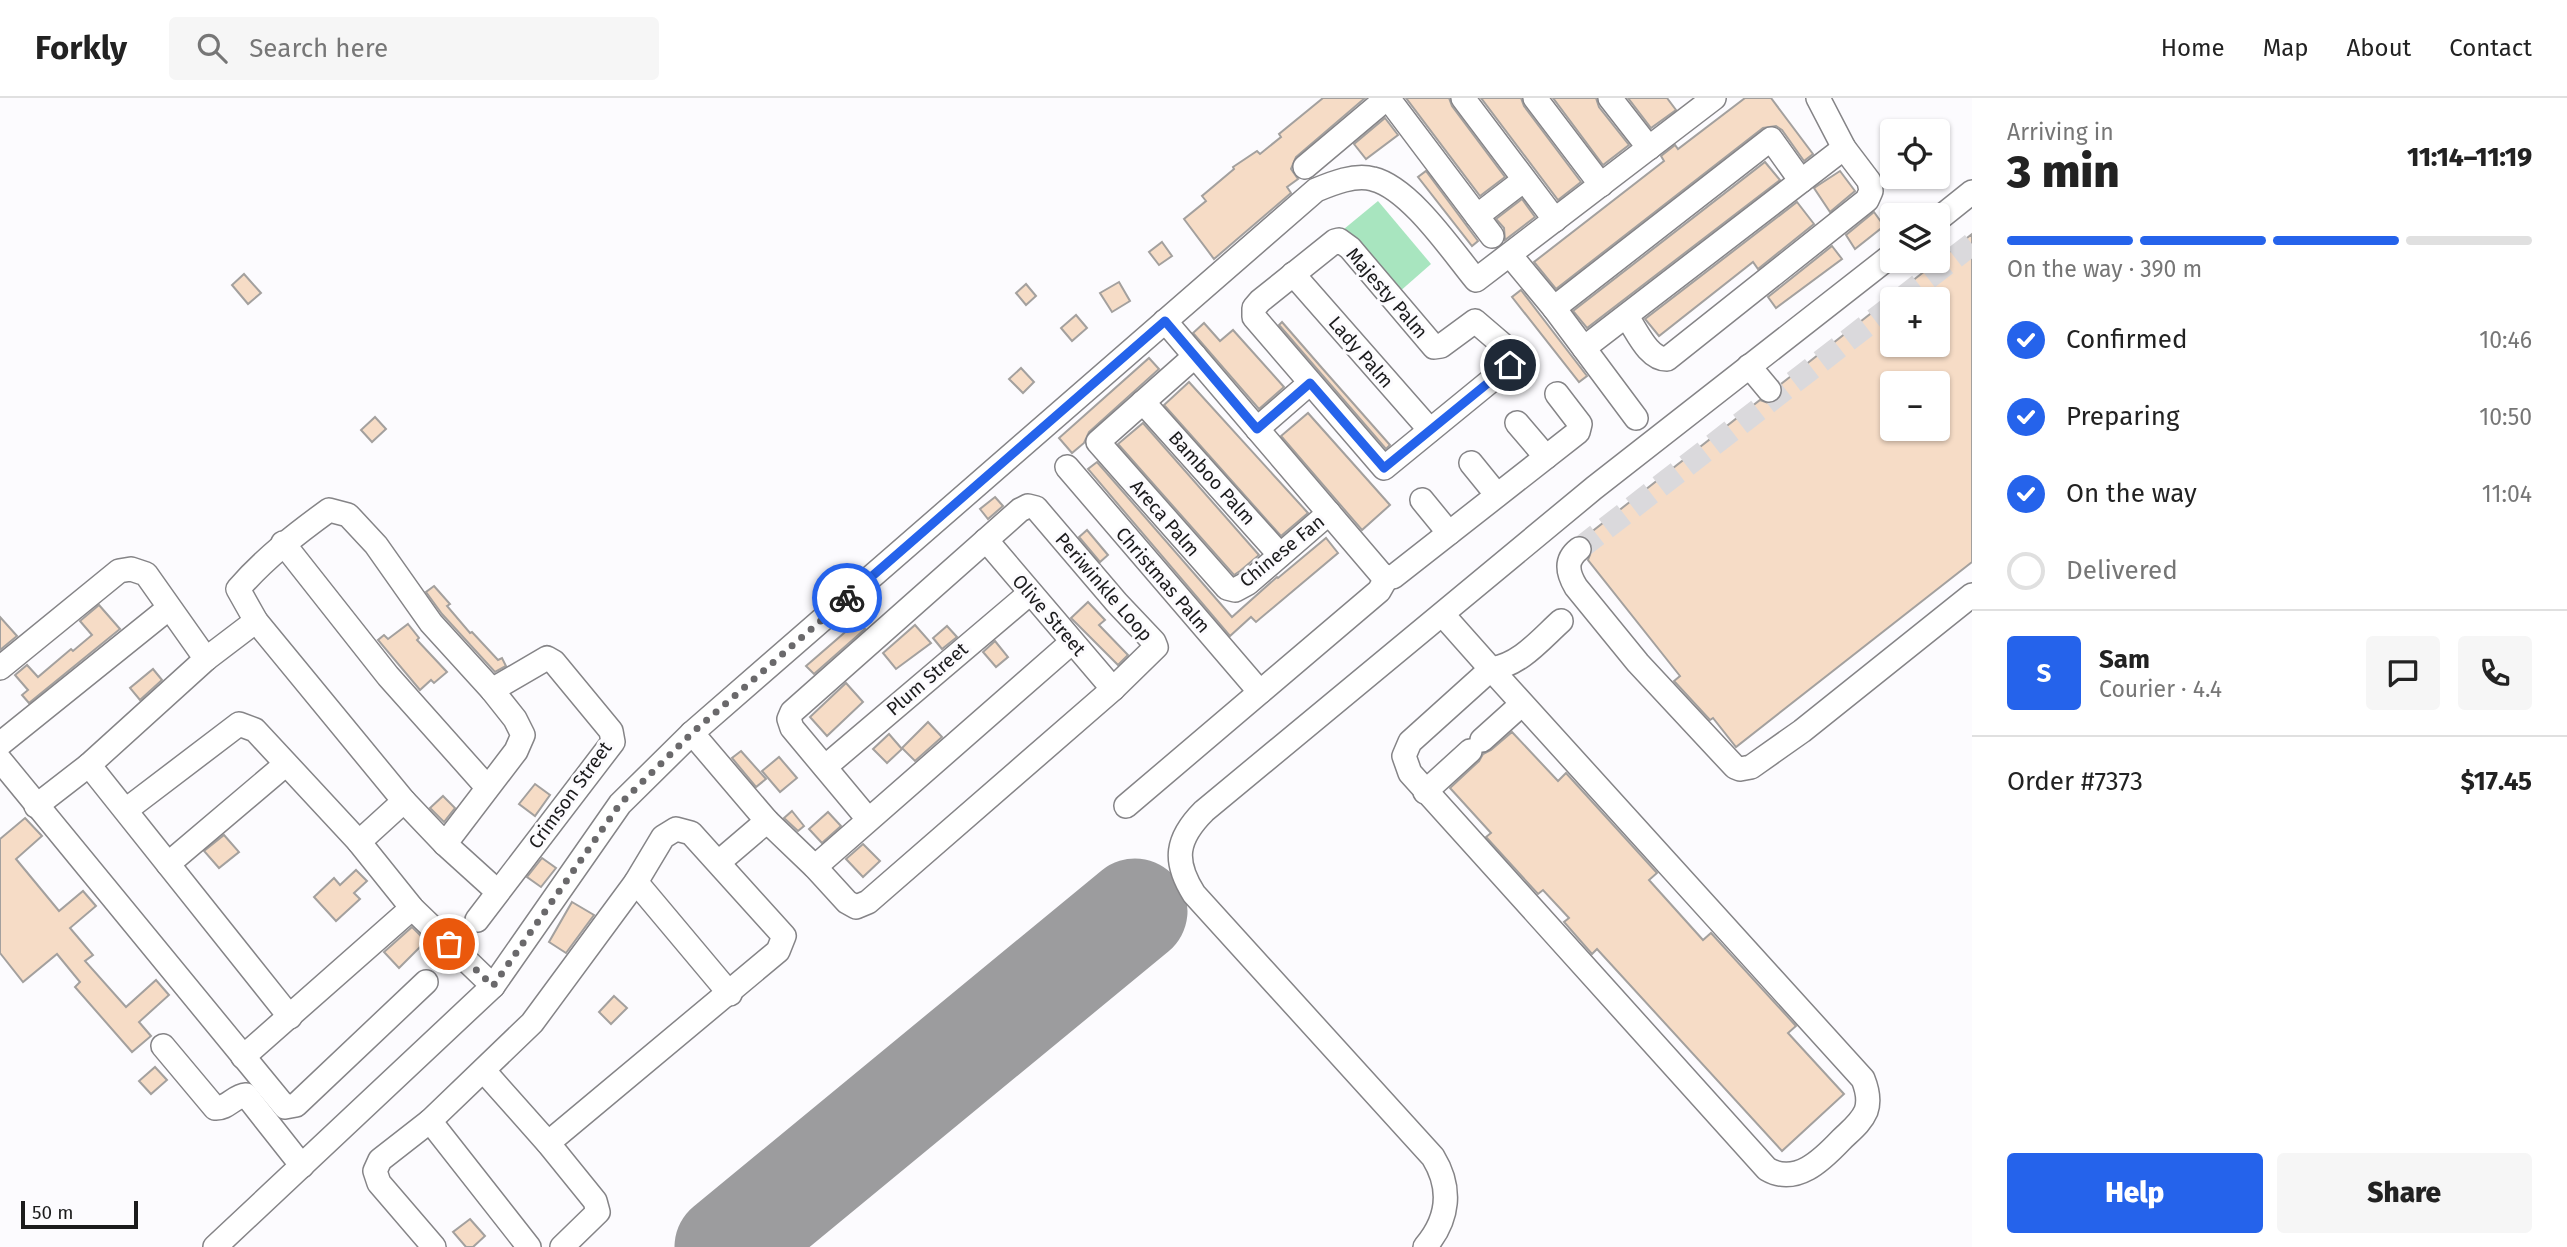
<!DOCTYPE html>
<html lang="en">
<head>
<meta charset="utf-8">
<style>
	body { margin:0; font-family:"Fira Sans",sans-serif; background:#f6f6f6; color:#222; height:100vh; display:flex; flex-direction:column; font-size:26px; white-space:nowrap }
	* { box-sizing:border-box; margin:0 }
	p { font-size:23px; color:#767676 }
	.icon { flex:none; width:38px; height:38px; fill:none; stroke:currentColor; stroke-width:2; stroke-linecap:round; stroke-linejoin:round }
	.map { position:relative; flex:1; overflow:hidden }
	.sheet { display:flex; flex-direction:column; background:#fff; width:595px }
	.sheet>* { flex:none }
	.fabs { position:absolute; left:1880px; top:21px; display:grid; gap:14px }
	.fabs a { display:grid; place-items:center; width:70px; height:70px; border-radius:7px; background:#fff; box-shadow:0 2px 5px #0004; font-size:35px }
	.scale { position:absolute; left:21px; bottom:18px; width:117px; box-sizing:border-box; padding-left:7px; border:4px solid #1b1b1c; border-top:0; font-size:19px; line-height:24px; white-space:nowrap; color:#1b1b1c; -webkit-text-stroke:5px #fcfbfe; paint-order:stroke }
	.pin { position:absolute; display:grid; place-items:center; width:60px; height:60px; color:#fff; margin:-30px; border:4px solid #fff; border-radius:50%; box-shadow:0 2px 7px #0007 }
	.courier { position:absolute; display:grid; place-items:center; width:70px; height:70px; margin:-35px; border:5px solid #2563eb; border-radius:50%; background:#fff; color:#222; box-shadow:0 2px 9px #0007 }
	.overview em { font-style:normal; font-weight:800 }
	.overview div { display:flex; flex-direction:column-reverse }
	.overview { display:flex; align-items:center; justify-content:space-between; height:119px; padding:0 35px }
	h1 { font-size:46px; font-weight:800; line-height:52px }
	.bar { display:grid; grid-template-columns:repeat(4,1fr); gap:10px 7px; align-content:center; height:84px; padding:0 35px }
	.bar i { height:9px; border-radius:5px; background:#e0e0e0 }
	.bar .on { background:#2563eb }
	.bar p { grid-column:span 4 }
	.line { display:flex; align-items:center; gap:18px; padding:0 35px; border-top:2px solid #e0e0e0 }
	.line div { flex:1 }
	.round { display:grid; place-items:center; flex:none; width:74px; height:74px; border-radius:7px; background:#f6f6f6 }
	ol { padding:0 35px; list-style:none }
	li { display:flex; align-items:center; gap:21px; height:77px }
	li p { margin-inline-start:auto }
	li .icon { padding:7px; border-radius:50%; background:#2563eb; color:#fff; stroke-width:4 }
	li:last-child { color:#767676 }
	li i { width:38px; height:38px; border:4px solid #e0e0e0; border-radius:50% }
	.button { display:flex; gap:14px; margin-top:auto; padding:14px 35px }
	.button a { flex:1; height:80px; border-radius:7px; background:#2563eb; color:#fff; font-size:28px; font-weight:800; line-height:80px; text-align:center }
	.button a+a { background:#f6f6f6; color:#222 }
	header { display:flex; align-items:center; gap:42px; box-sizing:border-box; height:98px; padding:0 35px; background:#fff; border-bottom:2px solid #e0e0e0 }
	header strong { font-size:33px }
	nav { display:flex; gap:38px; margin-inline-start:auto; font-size:24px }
	.search { width:490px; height:63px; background:#f6f6f6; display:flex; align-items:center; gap:18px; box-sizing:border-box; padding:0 24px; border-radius:7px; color:#767676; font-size:26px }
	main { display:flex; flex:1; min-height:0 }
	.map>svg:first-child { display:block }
</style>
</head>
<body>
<header>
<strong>Forkly</strong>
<div class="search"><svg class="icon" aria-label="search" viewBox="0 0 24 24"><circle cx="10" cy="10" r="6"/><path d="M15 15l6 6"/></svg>Search here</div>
<nav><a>Home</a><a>Map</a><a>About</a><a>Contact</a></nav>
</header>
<main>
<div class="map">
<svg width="1972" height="1149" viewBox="0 0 1972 1149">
	<rect width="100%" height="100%" fill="#fcfbfe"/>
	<polygon fill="#a8e5bf" points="1378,103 1431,166 1398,195 1344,131"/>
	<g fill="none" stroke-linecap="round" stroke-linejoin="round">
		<polyline stroke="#9c9c9e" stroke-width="105" points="727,1149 1135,813"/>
	</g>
	<g fill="#f6dcc6" stroke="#a3a09e" stroke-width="2" fill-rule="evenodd">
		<polygon points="1323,0 1365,0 1296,59 1291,71 1298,81 1287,89 1291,95 1214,161 1184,121 1206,103 1202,98 1234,71 1233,69 1257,53 1260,56 1281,39 1279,36"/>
		<polygon points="1406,0 1449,0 1452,8 1505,79 1480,98"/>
		<polygon points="1481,0 1521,0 1524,8 1581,84 1558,102"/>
		<polygon points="1553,0 1596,0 1599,9 1629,47 1603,67"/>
		<polygon points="1628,0 1667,0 1676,12 1651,30"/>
		<polygon points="1745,0 1771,0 1813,56 1804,63 1782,32 1776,28 1763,30 1556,191 1534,164 1664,63 1661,58 1675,47 1678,51"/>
		<polygon points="1385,20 1398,37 1366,61 1354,46"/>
		<polygon points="1765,64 1780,82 1587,230 1573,213"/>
		<polygon points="1426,73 1478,143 1472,148 1418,79"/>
		<polygon points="1840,73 1855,93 1830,114 1814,90"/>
		<polygon points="1522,101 1535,119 1505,142 1504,130 1496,121"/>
		<polygon points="1797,104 1814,126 1758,171 1753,164 1659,238 1645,221"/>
		<polygon points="1874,114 1884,128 1855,151 1846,137"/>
		<path d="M1972,136V464L1736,649L1713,620L1710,622L1674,583L1680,578L1588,462L1593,449L1585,439L1760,302L1771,306L1777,303L1782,296L1781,286ZM1892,201H1937V247H1892ZM1892,285H1937V331H1892Z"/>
		<polygon points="1162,144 1172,158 1159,167 1149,154"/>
		<polygon points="1832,148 1842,161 1776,210 1768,199"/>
		<polygon points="244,176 261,195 248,206 232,187"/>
		<polygon points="1119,184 1130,203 1112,214 1100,195"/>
		<polygon points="1026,186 1036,198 1026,207 1016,195"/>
		<polygon points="1521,192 1587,278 1579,284 1512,199"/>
		<polygon points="1076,217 1087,230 1072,243 1061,230"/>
		<polygon points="1282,224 1322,270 1390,347 1386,351 1279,227"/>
		<polygon points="1204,225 1220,243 1233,232 1284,289 1259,311 1193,235"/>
		<polygon points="1149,260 1159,271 1089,334 1084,345 1072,355 1059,340"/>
		<polygon points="1021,270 1034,284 1023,295 1009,281"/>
		<polygon points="1189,284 1308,415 1281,438 1164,307"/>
		<polygon points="1308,315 1390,407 1362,432 1281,338"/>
		<polygon points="375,319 386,331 372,344 361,332"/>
		<polygon points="1143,325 1259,457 1240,473 1234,477 1118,346"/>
		<polygon points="1097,364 1232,519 1277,479 1278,480 1326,440 1338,455 1256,524 1251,519 1230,538 1088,371"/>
		<polygon points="995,399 1003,408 988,421 980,411"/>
		<polygon points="1087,432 1108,457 1100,464 1079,439"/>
		<polygon points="434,488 450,506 447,508 470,535 472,534 498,562 502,560 506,568 495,574 442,516 426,494"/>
		<polygon points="1088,504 1105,522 1099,527 1128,557 1118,567 1071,520"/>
		<polygon points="99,507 120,531 29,605 22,597 28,592 15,577 27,567 38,579 71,551 73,553 92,537 80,523"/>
		<polygon points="0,519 17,538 0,552"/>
		<polygon points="858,523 865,531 814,576 806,568"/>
		<polygon points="408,526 419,540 417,542 447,574 434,585 431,582 420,592 378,542 384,537 388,541"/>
		<polygon points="915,527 931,545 896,571 883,555"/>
		<polygon points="947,528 957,539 942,551 933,540"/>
		<polygon points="995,543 1008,559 996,569 983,554"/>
		<polygon points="153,571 162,582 140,602 130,590"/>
		<polygon points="846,585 863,604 827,638 810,619"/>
		<polygon points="928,624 942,639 915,663 902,650"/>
		<polygon points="1512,634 1558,683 1566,675 1657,775 1649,782 1703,842 1711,835 1796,928 1788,935 1844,996 1782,1053 1597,851 1592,856 1564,824 1569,820 1543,792 1538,796 1486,739 1491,735 1450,690 1479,663 1483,656 1491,652"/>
		<polygon points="889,636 902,651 887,665 873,651"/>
		<polygon points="741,653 766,681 756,689 732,660"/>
		<polygon points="779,659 797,680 780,694 762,673"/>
		<polygon points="535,686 550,697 535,718 519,706"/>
		<polygon points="443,698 455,710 444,724 430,710"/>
		<polygon points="792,713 804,728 798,733 784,720"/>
		<polygon points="828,714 841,728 822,745 809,731"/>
		<polygon points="25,720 42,738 16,761 59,813 83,793 96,808 70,830 93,857 85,863 126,909 156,882 169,897 139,924 151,938 132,954 75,889 80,884 57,856 23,884 0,855 0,741"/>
		<polygon points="224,737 239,754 219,770 204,753"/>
		<polygon points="863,746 880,763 863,779 846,761"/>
		<polygon points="542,760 556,770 541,789 527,779"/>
		<polygon points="356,772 367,783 354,795 360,801 336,823 314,799 334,780 340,787"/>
		<polygon points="572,804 594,817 566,855 549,844"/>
		<polygon points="412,829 426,843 399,870 384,854"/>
		<polygon points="614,898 627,910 611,926 599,914"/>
		<polygon points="155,969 167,982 151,996 139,983"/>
		<polygon points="470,1121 485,1138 473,1149 466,1149 453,1134"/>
	</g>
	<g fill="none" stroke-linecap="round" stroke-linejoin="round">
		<g stroke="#dad9dc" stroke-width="23" stroke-dasharray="23 11" stroke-linecap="butt">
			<polyline points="1901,201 1972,146"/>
			<polyline points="1579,451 1892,208"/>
		</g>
		<g stroke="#858487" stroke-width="26">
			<g id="minor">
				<polyline points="1388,0 1492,138"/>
				<polyline points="1463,0 1555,122"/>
				<polyline points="1535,0 1601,87"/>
				<polyline points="1610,0 1649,50"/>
				<polyline points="1305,69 1387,0"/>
				<polyline points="1477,118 1524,82"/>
				<polyline points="1937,122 1972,94"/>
				<polygon points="1339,142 1350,150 1434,249 1441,248 1475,223 1503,247 1511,263 1510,267 1384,370 1254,219 1254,210 1260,203 1335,143"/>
				<polyline points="1510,157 1554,210 1636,320"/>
				<polyline points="1293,176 1430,332"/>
				<polyline points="1554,210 1771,41 1801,83"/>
				<path d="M1627,219C1637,233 1648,261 1667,261L1867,102L1871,93L1869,83L1844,50L1818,0"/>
				<polyline points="1165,223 1381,476 1387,479 1393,479 1578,334 1580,326 1557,296"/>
				<polyline points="1584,250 1844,50"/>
				<polyline points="1195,258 1098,344 1227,490 1235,492 1248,485 1329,415"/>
				<polyline points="1749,268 1769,292"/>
				<polyline points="1143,304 1280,457"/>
				<polyline points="1517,325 1546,359"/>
				<polyline points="1257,331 1310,285"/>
				<polyline points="1471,365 1497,397"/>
				<polyline points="1067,369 1260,594"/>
				<polyline points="1422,402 1449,435"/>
				<path d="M329,412L348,417L376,447L431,525L492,592L515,621L523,637L516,653L445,746L404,703L256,523L238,491C265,460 296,436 329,412Z"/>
				<polyline points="986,442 1113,591"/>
				<polyline points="283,445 388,578 487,689"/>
				<path d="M1579,451C1565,462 1567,474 1576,489L1638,565L1735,669L1740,671L1751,669L1802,633L1972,497"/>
				<path d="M1443,517L1491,571C1520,567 1540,542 1561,523"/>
				<polyline points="0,570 119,473 131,471 146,476 206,561"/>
				<path d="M1491,571L1863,981C1867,991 1870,1002 1866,1013C1861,1025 1850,1033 1841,1042C1822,1062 1796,1088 1767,1071L1410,675L1404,658L1410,644Z"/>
				<polyline points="692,635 767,723 815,769 847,804 856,809 868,804 1113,591 1156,549 1154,544 1117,505 1036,410 1028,408 1020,412 792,614 789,621 792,630 868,721"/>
				<polyline points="1482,642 1522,606"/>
				<polyline points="0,646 169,510"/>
				<polyline points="0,662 285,1009 296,1007 426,884"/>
				<polyline points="89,667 290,919"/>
				<polyline points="825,669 1030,495"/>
				<polyline points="1425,694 1470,653"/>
				<polyline points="36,708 89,667 206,561 256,523"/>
				<polyline points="1126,708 1379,493 1387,479"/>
				<polyline points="126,712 239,626 255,632 359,744 412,810 493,888"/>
				<polyline points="359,744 404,703"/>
				<polyline points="445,746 498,794"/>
				<polyline points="719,764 767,723"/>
				<polyline points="168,766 286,666"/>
				<polyline points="815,769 1072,544"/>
				<polyline points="636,784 730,896"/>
				<polyline points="477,822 613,644 611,633 554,564 547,560 492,592"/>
				<path d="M163,948L215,1010C227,1011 234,998 246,997L302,1068"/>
				<polyline points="243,959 412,810"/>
				<polyline points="484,973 548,1045 595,1103 598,1114 562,1149"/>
				<polyline points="430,1023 529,1149"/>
				<path d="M215,1149L493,888L620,706L692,635L1316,92C1333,85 1355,76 1373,81C1410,90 1452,153 1476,182L1714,0"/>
				<polyline points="434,1149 379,1085 375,1073 380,1062 430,1023 532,925 636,784 663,739 676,731 691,735 784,838 778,853 548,1045"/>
				<path d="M1425,1149C1449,1121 1452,1090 1433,1059L1194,796C1173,763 1176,741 1204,713L1594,390L1892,157"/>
			</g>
		</g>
		<use href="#minor" stroke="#fff" stroke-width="23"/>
	</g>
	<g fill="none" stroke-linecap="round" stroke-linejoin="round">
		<polyline stroke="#6a696b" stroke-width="7" stroke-dasharray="0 12.6" points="449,846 493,888 620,706 692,635 847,500"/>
		<polyline stroke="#2563eb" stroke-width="9" points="847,500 1165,223 1257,331 1310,285 1384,370 1510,267"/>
	</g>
	<g text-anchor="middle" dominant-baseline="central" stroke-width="6" stroke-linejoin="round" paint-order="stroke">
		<g font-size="19" fill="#1b1b1c" stroke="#fcfbfe">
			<text transform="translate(1387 195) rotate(49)">Majesty Palm</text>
			<text transform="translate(1361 254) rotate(49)">Lady Palm</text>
			<text transform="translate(1212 380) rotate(48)">Bamboo Palm</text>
			<text transform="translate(1165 420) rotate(49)">Areca Palm</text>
			<text transform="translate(1282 453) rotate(-39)">Chinese Fan</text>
			<text transform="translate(1163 482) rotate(49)">Christmas Palm</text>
			<text transform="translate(1104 489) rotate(49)">Periwinkle Loop</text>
			<text transform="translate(1049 517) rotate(49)">Olive Street</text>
			<text transform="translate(927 581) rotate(-41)">Plum Street</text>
			<text transform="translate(570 697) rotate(-54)">Crimson Street</text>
		</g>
	</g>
</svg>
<div class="fabs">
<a><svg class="icon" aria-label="locate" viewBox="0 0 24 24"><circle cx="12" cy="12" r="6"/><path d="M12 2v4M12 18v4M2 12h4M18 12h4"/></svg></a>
<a><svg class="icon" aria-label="layers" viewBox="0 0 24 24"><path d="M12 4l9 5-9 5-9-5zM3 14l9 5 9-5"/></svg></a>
<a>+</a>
<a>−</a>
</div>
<div class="scale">50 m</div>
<div class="pin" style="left:449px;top:846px;background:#ea580c"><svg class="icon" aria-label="bag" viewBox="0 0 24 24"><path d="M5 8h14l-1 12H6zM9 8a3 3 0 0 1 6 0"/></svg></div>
<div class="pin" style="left:1510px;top:267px;background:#1f2937"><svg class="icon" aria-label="home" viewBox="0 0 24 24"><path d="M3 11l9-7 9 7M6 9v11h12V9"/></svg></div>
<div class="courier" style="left:847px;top:500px"><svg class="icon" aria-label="bike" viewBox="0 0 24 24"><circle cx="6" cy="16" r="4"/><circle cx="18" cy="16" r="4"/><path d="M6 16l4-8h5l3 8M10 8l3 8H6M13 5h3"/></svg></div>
</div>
<section class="sheet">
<div class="overview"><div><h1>3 min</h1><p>Arriving in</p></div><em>11:14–11:19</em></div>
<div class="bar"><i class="on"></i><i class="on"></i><i class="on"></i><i></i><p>On the way · 390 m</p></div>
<ol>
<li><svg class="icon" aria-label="check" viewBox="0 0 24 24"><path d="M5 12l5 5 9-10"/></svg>Confirmed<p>10:46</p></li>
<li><svg class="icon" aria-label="check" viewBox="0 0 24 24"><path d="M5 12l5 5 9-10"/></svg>Preparing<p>10:50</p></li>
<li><svg class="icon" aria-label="check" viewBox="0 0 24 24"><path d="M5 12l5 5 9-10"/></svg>On the way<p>11:04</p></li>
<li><i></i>Delivered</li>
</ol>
<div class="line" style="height:126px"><b class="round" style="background:#2563eb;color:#fff">S</b><div><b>Sam</b><p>Courier · 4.4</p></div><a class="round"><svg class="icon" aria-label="chat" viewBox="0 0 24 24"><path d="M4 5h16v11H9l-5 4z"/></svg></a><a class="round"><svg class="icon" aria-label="phone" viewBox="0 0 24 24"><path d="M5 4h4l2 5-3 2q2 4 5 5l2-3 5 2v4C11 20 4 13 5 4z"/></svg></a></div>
<div class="line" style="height:91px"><div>Order #7373</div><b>$17.45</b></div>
<div class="button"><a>Help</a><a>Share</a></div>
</section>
</main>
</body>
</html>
